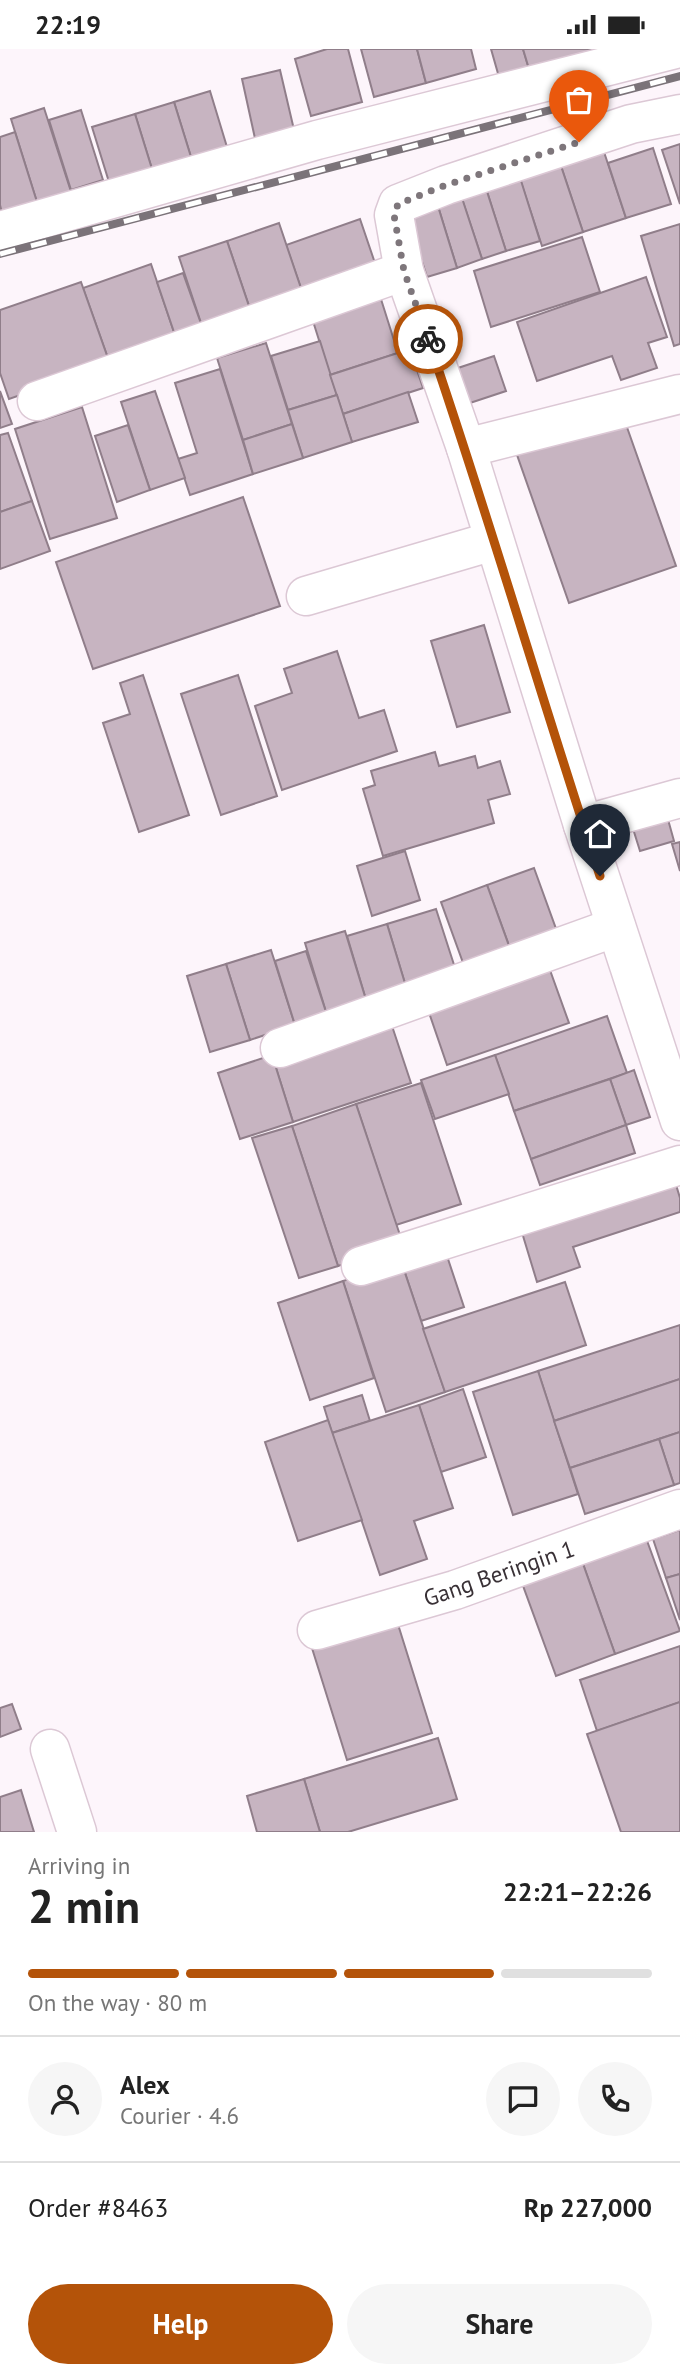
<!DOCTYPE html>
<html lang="en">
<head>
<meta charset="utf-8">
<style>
	body { margin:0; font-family:"PT Sans",sans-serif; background:#f6f6f6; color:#222; height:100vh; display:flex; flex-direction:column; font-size:26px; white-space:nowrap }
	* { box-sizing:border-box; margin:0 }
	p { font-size:23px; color:#767676 }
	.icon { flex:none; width:38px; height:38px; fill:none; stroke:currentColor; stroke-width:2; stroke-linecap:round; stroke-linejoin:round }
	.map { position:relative; height:1783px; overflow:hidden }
	.panel { display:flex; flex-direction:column; background:#fff; flex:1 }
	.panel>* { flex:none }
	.pin { position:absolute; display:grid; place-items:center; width:60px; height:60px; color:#fff; margin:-72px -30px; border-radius:50% 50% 50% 0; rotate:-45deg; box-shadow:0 0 7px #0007 }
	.pin .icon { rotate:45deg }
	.courier { position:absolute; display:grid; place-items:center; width:70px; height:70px; margin:-35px; border:5px solid #b45309; border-radius:50%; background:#fff; color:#222; box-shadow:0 2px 9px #0007 }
	.headline em { font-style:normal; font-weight:800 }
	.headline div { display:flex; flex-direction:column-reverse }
	.headline { display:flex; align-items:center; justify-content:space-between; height:119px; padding:0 28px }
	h1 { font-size:46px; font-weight:800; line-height:52px }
	.bar { display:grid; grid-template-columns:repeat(4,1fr); gap:10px 7px; align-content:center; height:84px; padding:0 28px }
	.bar i { height:9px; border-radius:5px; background:#e0e0e0 }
	.bar .selected { background:#b45309 }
	.bar p { grid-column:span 4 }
	.line { display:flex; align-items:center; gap:18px; padding:0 28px; border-top:2px solid #e0e0e0 }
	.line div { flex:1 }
	.round { display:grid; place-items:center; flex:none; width:74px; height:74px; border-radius:37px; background:#f6f6f6 }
	.primary-button { display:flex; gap:14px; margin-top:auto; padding:14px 28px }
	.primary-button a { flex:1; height:80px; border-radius:42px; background:#b45309; color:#fff; font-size:28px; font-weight:800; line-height:80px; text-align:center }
	.primary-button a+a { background:#f6f6f6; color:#222 }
	.status { display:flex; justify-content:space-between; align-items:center; height:49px; padding:0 35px; background:#fff; direction:ltr }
	.status svg { height:19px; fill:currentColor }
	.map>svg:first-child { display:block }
</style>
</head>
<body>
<div class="status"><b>22:19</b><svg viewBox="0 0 49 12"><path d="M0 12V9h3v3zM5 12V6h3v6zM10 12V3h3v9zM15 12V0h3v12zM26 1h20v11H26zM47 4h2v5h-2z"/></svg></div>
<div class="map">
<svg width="680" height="1783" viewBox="0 0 680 1783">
	<rect width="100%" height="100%" fill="#fdf5fb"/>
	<g fill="#c7b4c1" stroke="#907e8a" stroke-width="2">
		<polygon points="327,0 348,0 362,53 311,67 295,10"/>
		<polygon points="361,0 417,0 426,34 374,48"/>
		<polygon points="417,0 471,0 476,20 426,34"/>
		<polygon points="491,0 523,0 529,20 499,28"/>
		<polygon points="523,0 592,0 592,2 529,20"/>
		<polygon points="280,21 295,85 256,94 242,30"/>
		<polygon points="210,42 227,98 191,108 174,53"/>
		<polygon points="174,53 191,108 152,120 135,65"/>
		<polygon points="44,59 75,155 41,166 11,70"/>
		<polygon points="81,61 103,131 71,141 49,71"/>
		<polygon points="135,65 152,120 109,133 92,78"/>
		<polygon points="15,83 37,153 2,164 0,156 0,88"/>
		<polygon points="680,95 680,155 662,101"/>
		<polygon points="602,97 626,169 583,183 559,111"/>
		<polygon points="653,99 671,155 626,169 608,114"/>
		<polygon points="559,111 583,183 542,197 515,115"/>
		<polygon points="517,119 540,192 506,202 483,130"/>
		<polygon points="483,130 506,202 482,210 458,138"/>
		<polygon points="461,146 482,210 457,219 437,154"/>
		<polygon points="437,154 457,219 427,228 406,163"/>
		<polygon points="360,170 378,223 304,248 286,196"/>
		<polygon points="279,174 304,248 252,266 227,192"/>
		<polygon points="680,175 680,295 674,297 641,187"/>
		<polygon points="582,188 600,243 491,278 474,222"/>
		<polygon points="227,192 252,266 204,283 179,208"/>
		<polygon points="151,215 177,292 110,315 83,239"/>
		<polygon points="183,224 204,283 177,292 157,233"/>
		<polygon points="646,228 667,288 648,294 657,319 621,331 612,307 537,332 517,273"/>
		<polygon points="81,233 110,315 9,350 0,324 0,261"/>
		<polygon points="380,247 398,304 330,326 312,269"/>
		<polygon points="320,292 337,346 288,361 271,307"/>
		<polygon points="266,294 292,375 243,391 217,309"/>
		<polygon points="410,300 423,339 343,365 330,326"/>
		<polygon points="494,307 506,342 467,355 455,320"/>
		<polygon points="220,320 253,425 190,446 178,410 197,404 175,334"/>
		<polygon points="0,342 12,375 0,379"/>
		<polygon points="155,342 185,429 150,441 121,353"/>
		<polygon points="408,343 418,373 352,393 343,365"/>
		<polygon points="337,346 352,393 303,409 288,361"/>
		<polygon points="82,358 117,469 50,490 15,380"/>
		<polygon points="623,367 676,517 569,554 516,403"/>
		<polygon points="292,375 303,409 253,425 243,391"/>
		<polygon points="128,376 150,441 117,453 95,387"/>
		<polygon points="8,384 32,452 0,463 0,386"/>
		<polygon points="243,448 280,557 93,620 56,513"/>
		<polygon points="32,452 50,502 0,520 0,463"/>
		<polygon points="484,576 510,663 457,678 431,592"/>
		<polygon points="337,602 359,669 384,661 397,702 282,741 255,657 292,644 284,620"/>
		<polygon points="143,626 189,766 139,783 103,674 130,665 120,634"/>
		<polygon points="238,626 277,747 221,766 181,645"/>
		<polygon points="435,703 439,717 475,707 478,719 500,712 510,745 488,751 494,774 383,807 363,740 375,736 371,722"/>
		<polygon points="664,756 674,792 640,802 629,767"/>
		<polygon points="680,793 680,822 672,795"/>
		<polygon points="405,802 420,851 372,867 357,817"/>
		<polygon points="534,819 559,888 512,905 487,836"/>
		<polygon points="487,836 512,905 466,922 441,853"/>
		<polygon points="436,860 457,925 407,941 387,875"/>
		<polygon points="387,875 407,941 367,954 347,887"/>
		<polygon points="345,882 367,954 327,966 305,894"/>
		<polygon points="271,901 295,976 250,991 226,915"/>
		<polygon points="306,902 327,966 295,976 275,912"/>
		<polygon points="546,910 569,974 447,1016 425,952"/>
		<polygon points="226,915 250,991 210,1003 187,927"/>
		<polygon points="607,967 627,1024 514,1062 495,1006"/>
		<polygon points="389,968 411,1034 293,1073 272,1006"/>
		<polygon points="272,1006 293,1073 240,1090 218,1024"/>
		<polygon points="495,1006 509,1045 435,1070 421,1031"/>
		<polygon points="634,1021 650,1068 626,1076 610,1030"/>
		<polygon points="610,1030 626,1076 531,1110 514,1062"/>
		<polygon points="421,1034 461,1155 396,1176 356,1055"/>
		<polygon points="356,1055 403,1195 338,1217 292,1077"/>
		<polygon points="626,1076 635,1104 540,1136 531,1110"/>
		<polygon points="292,1077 338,1217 299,1229 252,1089"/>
		<polygon points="673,1126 680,1149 680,1163 573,1198 580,1218 537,1233 520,1177"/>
		<polygon points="444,1198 464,1258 421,1272 401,1212"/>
		<polygon points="401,1212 445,1343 386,1363 343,1232"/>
		<polygon points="343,1232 374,1329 310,1351 278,1254"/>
		<polygon points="565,1233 586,1296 445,1343 423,1280"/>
		<polygon points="680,1276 680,1330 554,1372 538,1322"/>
		<polygon points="538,1322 578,1445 513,1466 473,1343"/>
		<polygon points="680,1330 680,1383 570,1419 554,1372"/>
		<polygon points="463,1340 486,1408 441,1423 419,1356"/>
		<polygon points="362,1346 370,1372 332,1384 324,1358"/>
		<polygon points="419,1356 453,1459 414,1472 427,1510 380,1526 332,1384"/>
		<polygon points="328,1371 362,1471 298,1492 265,1393"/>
		<polygon points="680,1383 680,1434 674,1436 659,1390"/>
		<polygon points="659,1390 674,1436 585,1465 570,1419"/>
		<polygon points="680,1481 680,1525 666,1529 653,1490"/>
		<polygon points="646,1489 680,1582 615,1605 582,1512"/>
		<polygon points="582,1512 615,1605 556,1627 522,1534"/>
		<polygon points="680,1525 680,1571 666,1529"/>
		<polygon points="396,1569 432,1684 347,1711 311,1596"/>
		<polygon points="680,1597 680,1653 597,1682 580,1631"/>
		<polygon points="680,1653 680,1783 621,1783 587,1685"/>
		<polygon points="12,1655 21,1680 0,1688 0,1659"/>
		<polygon points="438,1689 457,1750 348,1783 320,1783 304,1730"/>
		<polygon points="304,1730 320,1783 257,1783 247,1747"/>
		<polygon points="21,1741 34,1783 0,1783 0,1748"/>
	</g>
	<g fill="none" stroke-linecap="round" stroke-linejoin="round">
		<g stroke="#dcc8d5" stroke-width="41">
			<g id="minor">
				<polyline points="680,65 631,75 446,136 398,155 394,166 404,222 466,399 583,776 680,1072"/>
				<polyline points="0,182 317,91 675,0"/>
				<polyline points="37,352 404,222"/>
				<polyline points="466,399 680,345"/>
				<polyline points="306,547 493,492"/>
				<polyline points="583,776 680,749"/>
				<polyline points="280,999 616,878"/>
				<polyline points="361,1217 680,1116"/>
				<polyline points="317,1581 455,1541 680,1460"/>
				<polyline points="50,1700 77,1783"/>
			</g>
		</g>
		<use href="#minor" stroke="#fff" stroke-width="38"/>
		<g stroke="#7b7379" stroke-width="8">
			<polyline id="rail" points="0,205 680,27"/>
		</g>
		<use href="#rail" stroke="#fff" stroke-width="5" stroke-dasharray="16" stroke-linecap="butt"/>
	</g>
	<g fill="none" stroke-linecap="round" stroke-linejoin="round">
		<polyline stroke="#7e767b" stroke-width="7" stroke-dasharray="0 12.6" points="428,290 404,222 394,166 398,155 446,136 579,93"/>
		<path stroke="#b45309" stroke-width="9" d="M428,290C489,468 541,648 600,827"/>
	</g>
	<g text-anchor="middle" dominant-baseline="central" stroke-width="5" stroke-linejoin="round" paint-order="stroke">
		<g font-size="23" fill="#393136" stroke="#fff">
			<text transform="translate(499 1524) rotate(-19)">Gang Beringin 1</text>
		</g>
	</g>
</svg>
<div class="pin" style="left:579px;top:93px;background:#ea580c"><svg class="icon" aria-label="bag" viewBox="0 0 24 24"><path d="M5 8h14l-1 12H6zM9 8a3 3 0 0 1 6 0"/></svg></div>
<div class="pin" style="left:600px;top:827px;background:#1f2937"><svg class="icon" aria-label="home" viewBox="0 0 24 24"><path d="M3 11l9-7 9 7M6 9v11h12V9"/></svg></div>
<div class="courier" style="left:428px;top:290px"><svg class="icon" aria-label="bike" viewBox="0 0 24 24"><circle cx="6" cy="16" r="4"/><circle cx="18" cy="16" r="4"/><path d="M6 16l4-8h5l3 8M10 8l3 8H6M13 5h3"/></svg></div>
</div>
<section class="panel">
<div class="headline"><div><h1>2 min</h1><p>Arriving in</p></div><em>22:21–22:26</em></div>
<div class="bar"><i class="selected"></i><i class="selected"></i><i class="selected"></i><i></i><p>On the way · 80 m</p></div>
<div class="line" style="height:126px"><a class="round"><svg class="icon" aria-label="person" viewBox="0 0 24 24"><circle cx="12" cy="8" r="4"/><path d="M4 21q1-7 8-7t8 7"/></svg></a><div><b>Alex</b><p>Courier · 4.6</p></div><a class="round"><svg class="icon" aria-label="chat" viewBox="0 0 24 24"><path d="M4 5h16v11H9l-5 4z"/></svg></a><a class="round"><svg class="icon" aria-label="phone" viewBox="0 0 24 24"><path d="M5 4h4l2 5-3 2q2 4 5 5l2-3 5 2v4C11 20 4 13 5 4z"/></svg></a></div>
<div class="line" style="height:91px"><div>Order #8463</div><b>Rp 227,000</b></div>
<div class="primary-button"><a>Help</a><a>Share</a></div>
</section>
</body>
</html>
